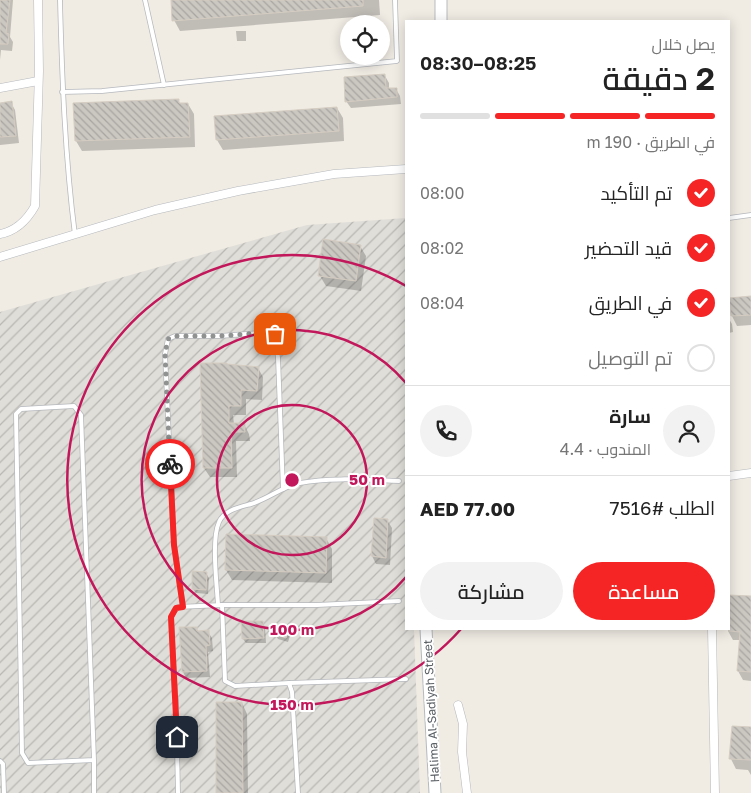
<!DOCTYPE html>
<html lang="ar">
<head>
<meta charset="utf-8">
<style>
	body { margin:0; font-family:"Golos Text",Cairo,sans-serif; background:#f2f2f2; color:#222; direction:rtl; height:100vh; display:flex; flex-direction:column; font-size:19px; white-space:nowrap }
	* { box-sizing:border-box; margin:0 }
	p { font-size:16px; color:#767676 }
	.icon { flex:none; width:28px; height:28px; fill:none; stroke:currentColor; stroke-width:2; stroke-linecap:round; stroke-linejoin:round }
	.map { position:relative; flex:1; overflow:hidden; direction:ltr }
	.side { position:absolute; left:405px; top:20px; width:325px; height:610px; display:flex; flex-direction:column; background:#fff; border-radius:0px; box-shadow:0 2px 12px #0003; direction:rtl }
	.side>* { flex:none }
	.fabs { position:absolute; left:340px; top:15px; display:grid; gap:10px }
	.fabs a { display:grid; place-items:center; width:50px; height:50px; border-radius:50%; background:#fff; box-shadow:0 2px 12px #0003; font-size:25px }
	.pin { position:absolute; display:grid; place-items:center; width:42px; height:42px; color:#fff; margin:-21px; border-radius:10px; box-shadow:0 2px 8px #0006 }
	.courier { position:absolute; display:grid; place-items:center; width:50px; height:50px; margin:-25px; border:4px solid #f52526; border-radius:50%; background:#fff; color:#222; box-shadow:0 1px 6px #0007 }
	.overview em { font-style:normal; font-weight:600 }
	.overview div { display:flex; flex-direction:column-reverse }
	.overview { display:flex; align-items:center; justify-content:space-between; height:85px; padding:0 15px }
	h1 { font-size:32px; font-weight:600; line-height:38px }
	.bar { display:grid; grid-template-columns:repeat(4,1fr); gap:8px 5px; align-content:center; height:60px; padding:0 15px }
	.bar i { height:6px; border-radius:4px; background:#e0e0e0 }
	.bar .current { background:#f52526 }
	.bar p { grid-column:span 4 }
	.line { display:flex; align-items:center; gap:12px; padding:0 15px; border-top:1px solid #e0e0e0 }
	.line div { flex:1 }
	.round { display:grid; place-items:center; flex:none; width:52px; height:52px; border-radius:26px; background:#f2f2f2 }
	ol { padding:0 15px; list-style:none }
	li { display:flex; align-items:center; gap:15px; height:55px }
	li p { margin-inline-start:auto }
	li .icon { padding:5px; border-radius:50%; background:#f52526; color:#fff; stroke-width:4 }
	li:last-child { color:#767676 }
	li i { width:28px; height:28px; border:2px solid #e0e0e0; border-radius:50% }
	.primary-button { display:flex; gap:10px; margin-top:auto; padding:10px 15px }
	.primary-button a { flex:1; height:58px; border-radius:30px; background:#f52526; color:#fff; font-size:20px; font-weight:600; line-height:58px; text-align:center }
	.primary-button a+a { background:#f2f2f2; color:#222 }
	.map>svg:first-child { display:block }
</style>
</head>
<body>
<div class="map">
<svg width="751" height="793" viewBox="0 0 751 793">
	<defs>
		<pattern id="industrial-furrows" width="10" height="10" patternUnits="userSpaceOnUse" patternTransform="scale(1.25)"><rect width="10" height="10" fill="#e0ded8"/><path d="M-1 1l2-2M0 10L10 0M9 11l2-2" fill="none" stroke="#b9b7b3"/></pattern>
		<pattern id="building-back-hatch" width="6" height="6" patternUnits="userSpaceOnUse" patternTransform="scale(1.25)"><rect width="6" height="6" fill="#cbc7c1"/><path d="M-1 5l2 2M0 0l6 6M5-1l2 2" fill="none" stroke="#a8a5a1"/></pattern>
	</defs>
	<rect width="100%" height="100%" fill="#f0ece4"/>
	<polygon fill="url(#industrial-furrows)" points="406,218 406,629 414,629 420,793 0,793 0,312 307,225"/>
	<g fill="#0003">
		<polygon points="0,0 13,0 10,37 13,42 12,51 1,50 0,60"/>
		<polygon points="172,0 379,0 380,15 180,31 174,20"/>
		<polygon points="236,31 246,31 246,41 237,41"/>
		<polygon points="385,76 389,83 389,89 396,89 400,96 401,104 351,108 346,101"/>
		<polygon points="178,100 181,105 188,104 194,114 195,147 82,151 76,141"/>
		<polygon points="11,103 15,110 19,143 0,145 0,104"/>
		<polygon points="337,108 343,118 344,141 223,150 217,140 215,117"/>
		<polygon points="360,246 366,256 361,291 326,286 320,276"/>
		<polygon points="751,298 751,325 737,326 732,316"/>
		<polygon points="729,319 732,324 733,332 729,333"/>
		<polygon points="201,364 258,368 263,377 262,400 246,399 246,415 233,415 234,424 244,424 249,434 250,441 236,441 237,477 210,477 204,468"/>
		<polygon points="376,519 387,520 392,528 390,565 376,564 372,556"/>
		<polygon points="326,538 332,549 332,583 232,580 226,570"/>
		<polygon points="206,573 209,578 208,594 196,593 193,589"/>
		<polygon points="729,597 751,597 751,681 743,680 738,671 741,640 733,640 728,631"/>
		<polygon points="262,622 265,627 266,643 246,643 243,639"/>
		<polygon points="196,628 199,632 208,632 212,638 213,651 208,652 210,677 186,678 183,672"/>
		<polygon points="288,628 291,633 288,642 278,639 275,634"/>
		<polygon points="242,703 247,714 248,793 218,793"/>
		<polygon points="751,728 751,775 748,770 736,769 731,759"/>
	</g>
	<g fill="url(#building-back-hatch)" stroke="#d5cdc2">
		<polygon points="0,0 10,0 6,33 9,34 8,44 0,44"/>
		<polygon points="171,0 363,0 363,6 172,21"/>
		<polygon points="385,74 386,88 397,88 397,97 345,102 344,77"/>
		<polygon points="179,99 179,103 188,103 190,137 75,141 73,103"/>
		<polygon points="12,101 16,136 0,137 0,103"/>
		<polygon points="337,107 339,131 216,140 214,116"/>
		<polygon points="323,239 361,245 356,281 318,276"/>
		<polygon points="751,296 751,315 731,316 729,298"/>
		<polygon points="200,363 227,363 227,364 259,367 257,391 241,390 241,406 229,406 229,423 245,423 245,432 231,432 232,468 203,468"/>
		<polygon points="374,518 388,519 386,558 371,556"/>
		<polygon points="226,534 327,537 326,573 225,570"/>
		<polygon points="192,571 207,572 206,590 192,589"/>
		<polygon points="729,595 751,596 751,672 737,671 740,632 729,631"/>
		<polygon points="241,621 263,621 264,638 242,639"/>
		<polygon points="277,624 289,627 286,638 274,634"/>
		<polygon points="179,627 197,627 197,631 209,630 210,645 206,646 207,671 182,672"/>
		<polygon points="216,702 242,702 243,793 216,793"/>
		<polygon points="732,726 751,727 751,760 729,759"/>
	</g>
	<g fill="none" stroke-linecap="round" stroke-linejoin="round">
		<g stroke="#b5b8bc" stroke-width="5.5">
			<g id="lane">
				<path d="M60,0C62,79 65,157 75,235"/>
				<polyline points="145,0 164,85"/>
				<polyline points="62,92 102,91 397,61 395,0"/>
				<polyline points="729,218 751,215"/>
				<path d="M218,605C217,585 211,540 219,522C224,510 240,507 251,504C268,499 283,486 300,483C332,477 367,480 399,481"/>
				<polyline points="222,605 317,605 399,601"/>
				<polyline points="183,607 174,545 165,354 168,339 175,336 220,336 273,332 275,334 278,358 283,489"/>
				<polyline points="289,683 406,679"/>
				<polyline points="94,760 28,763 22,753 16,414 21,409 74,406 81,415 94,760 94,793"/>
				<polyline points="0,761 3,764 4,793"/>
				<polyline points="178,793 176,699 175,695 171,617 174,611 178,607 222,605 225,681 235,686 289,683 292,692 298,793"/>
			</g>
		</g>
		<g stroke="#b5b8bc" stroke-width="9">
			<g id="street">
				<polyline points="0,88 38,81"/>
				<path d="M0,234C17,231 27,220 35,206L39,71L38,0"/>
				<polyline points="0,257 155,210 238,191 334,174 406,169"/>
				<polyline points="729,476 751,473"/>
				<polyline points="712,629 715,793"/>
				<polyline points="458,705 463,724 462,752 467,793"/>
			</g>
		</g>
		<g stroke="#b6babf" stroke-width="13">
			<g id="secondary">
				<polyline points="441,0 441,21"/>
				<polyline points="426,629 435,793"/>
			</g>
		</g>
		<use href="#lane" stroke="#fff" stroke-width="4"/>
		<use href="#street" stroke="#fff" stroke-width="8"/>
		<use href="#secondary" stroke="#fff" stroke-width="11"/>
	</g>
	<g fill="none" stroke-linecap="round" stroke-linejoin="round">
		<polyline stroke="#909292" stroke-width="5" stroke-dasharray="0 9" points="170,464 165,354 168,339 175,336 220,336 273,332 275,334"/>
		<polyline stroke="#f52526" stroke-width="6" points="170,464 174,545 183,607 176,608 171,617 177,737"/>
	</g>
	<g fill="none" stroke="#c2185b" stroke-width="2.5">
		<circle cx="292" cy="480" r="75"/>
		<path d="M406 577A150 150 0 1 1 406 383"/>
		<path d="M461 629A225 225 0 1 1 406 286"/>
	</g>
	<g text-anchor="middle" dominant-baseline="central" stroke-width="4" stroke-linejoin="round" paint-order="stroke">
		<g font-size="12" fill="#5c6166" stroke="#fff">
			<text transform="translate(431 711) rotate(-93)">Halima Al-Sadiyah Street</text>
		</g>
	</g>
	<circle cx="292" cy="480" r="8" fill="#c2185b" stroke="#fff" stroke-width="2.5"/>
	<g font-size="15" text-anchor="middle" font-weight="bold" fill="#c2185b" stroke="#fff" stroke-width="4" stroke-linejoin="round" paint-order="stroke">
		<text x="367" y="485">50 m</text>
		<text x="292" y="635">100 m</text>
		<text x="292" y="710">150 m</text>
	</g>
</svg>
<div class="fabs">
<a><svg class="icon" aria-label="locate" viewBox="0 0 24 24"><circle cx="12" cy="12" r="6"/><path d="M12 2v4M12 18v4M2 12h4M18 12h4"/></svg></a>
</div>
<div class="pin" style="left:275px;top:334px;background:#ea580c"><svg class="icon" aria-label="bag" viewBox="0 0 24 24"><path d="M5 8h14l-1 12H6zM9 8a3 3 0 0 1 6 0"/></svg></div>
<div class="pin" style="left:177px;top:737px;background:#1f2937"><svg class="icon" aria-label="home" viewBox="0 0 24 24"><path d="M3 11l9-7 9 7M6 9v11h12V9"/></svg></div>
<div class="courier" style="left:170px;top:464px"><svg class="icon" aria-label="bike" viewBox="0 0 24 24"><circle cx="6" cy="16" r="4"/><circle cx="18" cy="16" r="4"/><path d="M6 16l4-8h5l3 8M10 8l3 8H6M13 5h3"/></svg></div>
<section class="side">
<div class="overview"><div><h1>2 دقيقة</h1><p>يصل خلال</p></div><em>08:25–08:30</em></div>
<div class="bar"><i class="current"></i><i class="current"></i><i class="current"></i><i></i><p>في الطريق · 190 m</p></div>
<ol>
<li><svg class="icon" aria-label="check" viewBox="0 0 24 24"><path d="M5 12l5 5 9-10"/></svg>تم التأكيد<p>08:00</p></li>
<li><svg class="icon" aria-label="check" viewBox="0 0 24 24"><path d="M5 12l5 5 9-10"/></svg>قيد التحضير<p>08:02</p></li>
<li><svg class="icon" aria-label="check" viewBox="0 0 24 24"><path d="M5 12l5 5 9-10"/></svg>في الطريق<p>08:04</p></li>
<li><i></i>تم التوصيل</li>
</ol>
<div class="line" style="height:90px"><a class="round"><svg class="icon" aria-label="person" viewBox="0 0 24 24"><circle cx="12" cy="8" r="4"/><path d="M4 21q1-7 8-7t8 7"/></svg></a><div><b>سارة</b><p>المندوب · 4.4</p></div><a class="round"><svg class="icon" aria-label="phone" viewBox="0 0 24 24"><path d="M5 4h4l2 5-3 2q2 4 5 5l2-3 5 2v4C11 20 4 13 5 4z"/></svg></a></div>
<div class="line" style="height:65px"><div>الطلب #7516</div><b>AED 77.00</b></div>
<div class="primary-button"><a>مساعدة</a><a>مشاركة</a></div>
</section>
</div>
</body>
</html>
